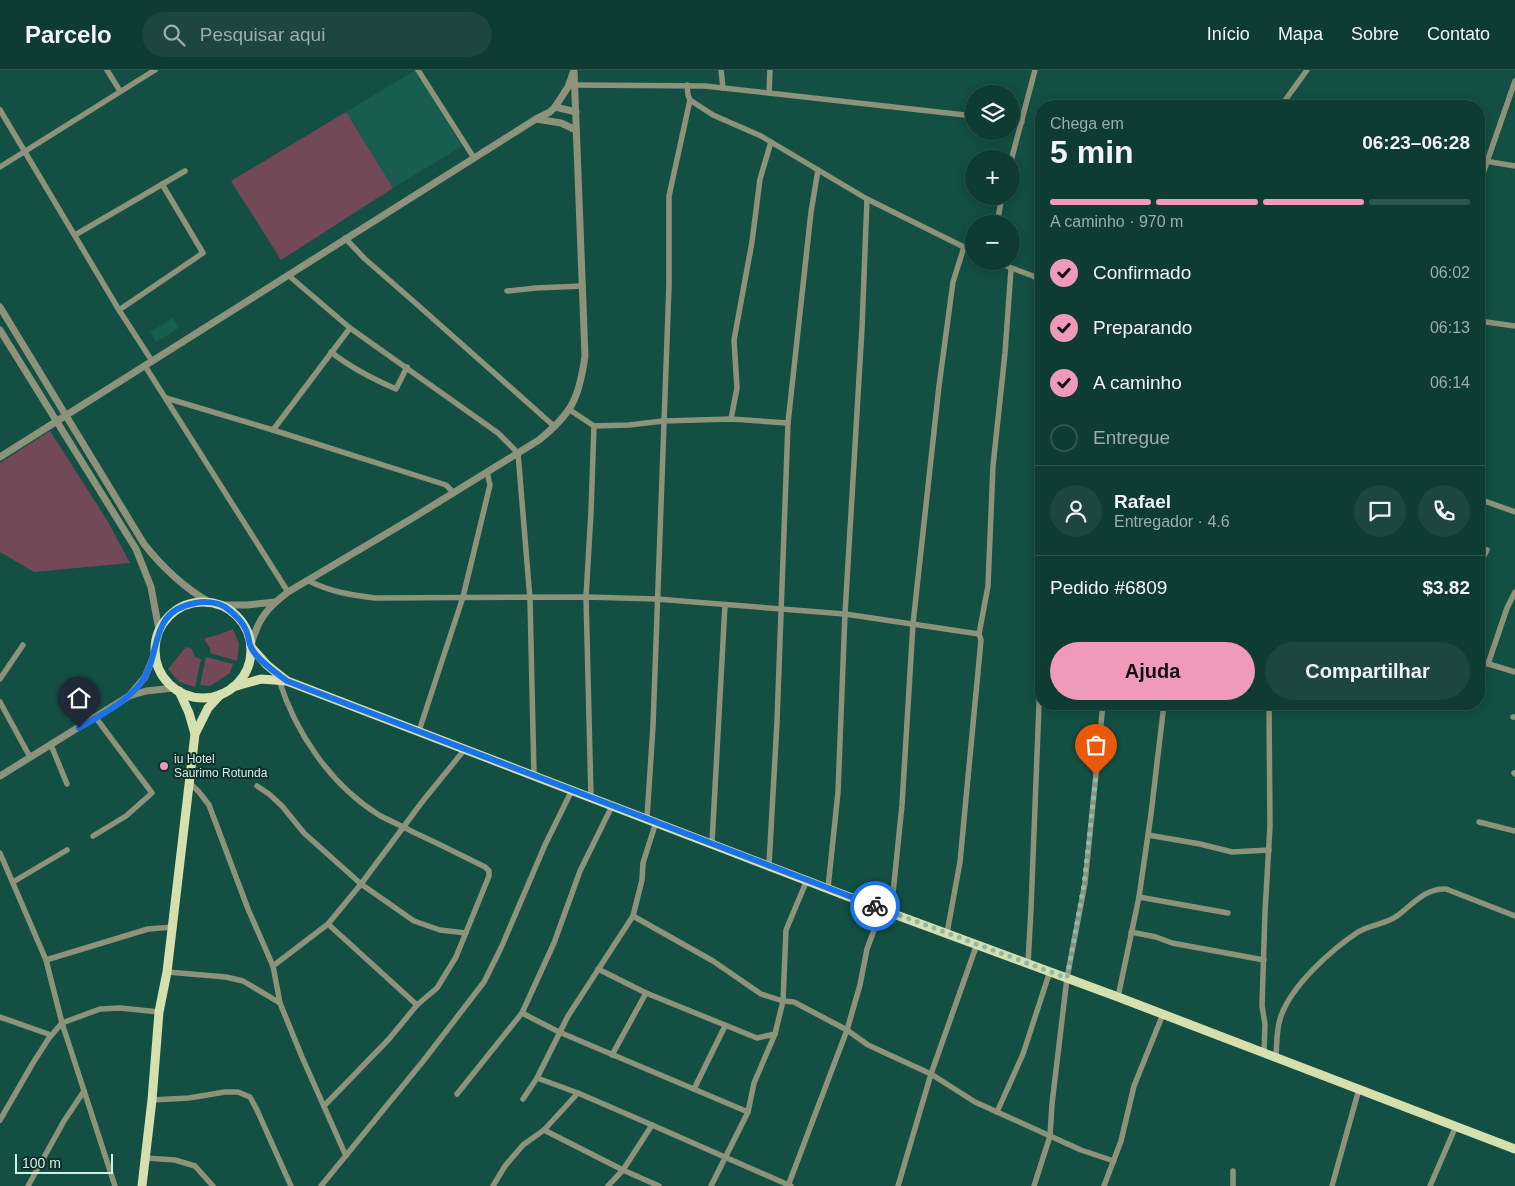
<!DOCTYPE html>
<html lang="pt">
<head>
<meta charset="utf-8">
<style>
	body { margin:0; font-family:Arial,sans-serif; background:#1c463e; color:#f1f3f6; height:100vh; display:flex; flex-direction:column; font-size:19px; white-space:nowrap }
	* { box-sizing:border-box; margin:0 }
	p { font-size:16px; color:#9badac }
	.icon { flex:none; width:28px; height:28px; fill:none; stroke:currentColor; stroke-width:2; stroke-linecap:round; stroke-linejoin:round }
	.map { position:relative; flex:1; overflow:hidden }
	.sheet { position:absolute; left:1035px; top:30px; width:450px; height:610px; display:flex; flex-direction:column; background:#0e3b32; border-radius:20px; box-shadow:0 2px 12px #0003,0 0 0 1px #2e554d }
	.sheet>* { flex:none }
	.fabs { position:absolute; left:965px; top:15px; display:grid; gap:10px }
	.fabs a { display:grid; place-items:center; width:55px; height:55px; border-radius:50%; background:#0e3b32; box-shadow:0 2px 12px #0003,0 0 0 1px #2e554d; font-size:25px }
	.scale { position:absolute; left:15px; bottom:12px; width:98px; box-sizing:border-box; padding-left:5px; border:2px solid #cdf0e7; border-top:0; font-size:14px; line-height:18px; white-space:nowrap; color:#cdf0e7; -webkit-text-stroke:4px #11312a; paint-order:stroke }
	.pin { position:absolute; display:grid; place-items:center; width:42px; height:42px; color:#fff; margin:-51px -21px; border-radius:50% 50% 50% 0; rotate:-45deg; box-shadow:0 0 5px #0007 }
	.pin .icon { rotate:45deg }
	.courier { position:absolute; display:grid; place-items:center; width:50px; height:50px; margin:-25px; border:4px solid #1a73e8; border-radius:50%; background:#fff; color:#222; box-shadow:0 1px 6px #0007 }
	.head em { font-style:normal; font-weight:700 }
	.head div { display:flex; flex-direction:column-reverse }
	.head { display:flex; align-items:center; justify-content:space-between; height:85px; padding:0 15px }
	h1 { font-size:32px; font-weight:700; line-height:38px }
	.bar { display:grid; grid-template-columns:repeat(4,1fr); gap:8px 5px; align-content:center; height:60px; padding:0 15px }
	.bar i { height:6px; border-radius:4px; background:#2e554d }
	.bar .current { background:#ef9ab8 }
	.bar p { grid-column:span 4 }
	.line { display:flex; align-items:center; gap:12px; padding:0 15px; border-top:1px solid #2e554d }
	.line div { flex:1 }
	.round { display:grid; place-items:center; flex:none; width:52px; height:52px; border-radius:26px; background:#1c463e }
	ol { padding:0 15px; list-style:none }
	li { display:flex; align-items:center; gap:15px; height:55px }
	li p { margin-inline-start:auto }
	li .icon { padding:5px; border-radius:50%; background:#ef9ab8; color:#111; stroke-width:4 }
	li:last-child { color:#9badac }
	li i { width:28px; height:28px; border:2px solid #2e554d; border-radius:50% }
	.cta { display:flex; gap:10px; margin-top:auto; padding:10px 15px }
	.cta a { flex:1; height:58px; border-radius:30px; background:#ef9ab8; color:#111; font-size:20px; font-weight:700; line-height:58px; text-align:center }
	.cta a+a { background:#1c463e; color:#f1f3f6 }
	header { display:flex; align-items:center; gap:30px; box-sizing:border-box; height:70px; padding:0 25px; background:#0e3b32; border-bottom:1px solid #2e554d }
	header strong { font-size:24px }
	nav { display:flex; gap:28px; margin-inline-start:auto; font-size:18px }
	.search { width:350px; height:45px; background:#1c463e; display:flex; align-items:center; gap:12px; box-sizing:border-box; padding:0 18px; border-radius:28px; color:#9badac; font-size:19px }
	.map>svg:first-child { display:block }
</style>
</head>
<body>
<header>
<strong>Parcelo</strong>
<div class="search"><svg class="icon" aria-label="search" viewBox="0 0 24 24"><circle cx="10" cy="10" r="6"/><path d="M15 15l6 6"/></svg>Pesquisar aqui</div>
<nav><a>Início</a><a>Mapa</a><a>Sobre</a><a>Contato</a></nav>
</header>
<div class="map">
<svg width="1515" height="1116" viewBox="0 0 1515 1116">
	<rect width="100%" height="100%" fill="#134f43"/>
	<g fill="#175d50">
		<polygon points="415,0 462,76 393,118 346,42"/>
		<polygon points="173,248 179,258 156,272 150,262"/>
	</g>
	<g fill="#734958">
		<polygon points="346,42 393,118 281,190 231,111"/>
		<polygon points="50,361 107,450 130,493 34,502 0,482 0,393"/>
		<polygon points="233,559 239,574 237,591 210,583 210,578 205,571 205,568 218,565"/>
		<polygon points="186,577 192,579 195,587 201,589 195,617 179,612 168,599"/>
		<polygon points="206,587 233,594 230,603 210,616 200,615"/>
	</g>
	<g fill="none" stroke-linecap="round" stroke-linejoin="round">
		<g stroke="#8d927a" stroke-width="5.5">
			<polyline points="107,0 120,21"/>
			<polyline points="418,0 474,88"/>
			<polyline points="721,0 723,18"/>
			<polyline points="575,15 705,16 974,46"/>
			<polyline points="687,15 688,25 690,30 713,45 761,66 867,129 974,182"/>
			<polyline points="769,23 770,0"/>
			<polyline points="1281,36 1307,0"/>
			<polyline points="0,40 119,240 152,291"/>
			<polyline points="1011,50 1022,52"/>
			<polyline points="1479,90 1515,96"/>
			<polyline points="1011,91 1035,0"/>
			<polyline points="0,97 155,0"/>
			<polyline points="1479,115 1515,11"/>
			<polyline points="997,154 1002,126"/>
			<polyline points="75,165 185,101"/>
			<polyline points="345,168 365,189 412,230 555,357"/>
			<polyline points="993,191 1041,209"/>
			<polyline points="288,205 350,258 498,363 518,383 530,529 534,705"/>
			<polyline points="1036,208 1041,219"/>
			<polyline points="507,221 536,218 583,216"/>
			<polyline points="119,240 203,183 162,114"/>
			<polyline points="1479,251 1515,256"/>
			<path d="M331,282C351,298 373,309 396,319L407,297"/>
			<polyline points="145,296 288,522"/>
			<polyline points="166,328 273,360 446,415 454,423"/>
			<polyline points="570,340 594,356 629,355 663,351 731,349 788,353"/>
			<polyline points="731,349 737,318 734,270 752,172 760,109 771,72"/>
			<polyline points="273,360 350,258"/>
			<polyline points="1479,429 1515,442"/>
			<polyline points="1479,495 1487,480"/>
			<path d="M309,511C331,522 351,525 375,528L586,527L656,529L845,544L979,564"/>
			<polyline points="1479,591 1515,602"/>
			<polyline points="1488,594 1507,538 1515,522"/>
			<polyline points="0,609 23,575"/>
			<path d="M279,610C296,664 331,715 379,745C390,751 402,756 413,762C437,773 461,785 485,797L489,801V806L456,887L437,918L417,935L389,969L324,1036"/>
			<polyline points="0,632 30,687"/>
			<polyline points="1513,647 1515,647"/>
			<polyline points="419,661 463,527 490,415 487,402"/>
			<polyline points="51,675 67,714"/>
			<polyline points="1514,703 1515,704"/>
			<polyline points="190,713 199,722 209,735 248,839 273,896 280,933 302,987 346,1086"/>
			<polyline points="257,716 269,724 282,736 304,763 361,814 414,851 440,860 466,863"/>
			<polyline points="591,727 586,527 591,442 594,356"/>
			<polyline points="612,736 580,801 554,873 522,943 559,962 748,1042"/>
			<polyline points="647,748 653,656 669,215 669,126 690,30"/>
			<polyline points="656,752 643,793 642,810 633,846 568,946 537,1008 578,1023 652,1055 791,1116"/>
			<polyline points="1479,752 1515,761"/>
			<polyline points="1148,765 1200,774 1232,782 1269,780"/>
			<polyline points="93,766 126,746 152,723 96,648"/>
			<polyline points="712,773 725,535"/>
			<polyline points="0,783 46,890 62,953 115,1116"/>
			<polyline points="769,795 777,652 788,353 811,142 818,100"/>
			<polyline points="807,810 786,860 783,931 794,932 847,960 868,975 931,1004 975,1032 1081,1080 1114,1091"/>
			<polyline points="13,812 67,780"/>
			<polyline points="828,818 838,722 845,544 862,258 867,129"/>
			<polyline points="1139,827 1228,843"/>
			<polyline points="891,843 902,735 913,554 939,316 953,212 964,177"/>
			<polyline points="633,846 713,891 761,924 783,931 775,964 754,1013 748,1042 711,1116"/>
			<polyline points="328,854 417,935"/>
			<polyline points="1131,862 1156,867 1172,873 1264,890"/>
			<polyline points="947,863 960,792 981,570 979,564 988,516 993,396 1005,283 1011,199"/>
			<polyline points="46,890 148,859 173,857"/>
			<polyline points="1028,893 1031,839 1041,583"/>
			<polyline points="273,896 328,854 361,814 422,732 465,679"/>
			<polyline points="598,899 646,923 757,968 775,964"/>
			<polyline points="167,902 226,907 243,911 280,933"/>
			<polyline points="1118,927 1139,827 1151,744 1164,634"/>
			<polyline points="0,947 51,965"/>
			<polyline points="1264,983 1265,954 1262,936 1265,842 1270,756 1269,634"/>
			<polyline points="612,985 646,923"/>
			<path d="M1276,987C1277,973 1276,959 1281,946C1292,915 1331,880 1358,862C1370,855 1386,854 1397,846C1412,835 1425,818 1446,819L1515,846"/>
			<polyline points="694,1019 725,956"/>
			<polyline points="457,1024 522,943"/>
			<polyline points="523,1029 537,1008"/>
			<polyline points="152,1030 189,1028 225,1022 238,1022 250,1027 257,1040 291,1116"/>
			<polyline points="997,1042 1023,984 1050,901"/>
			<polyline points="0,1050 33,993 49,968 62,953 100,939 120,938 159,942"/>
			<polyline points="544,1060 623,1100 659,1116"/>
			<polyline points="145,1088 175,1090 195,1096 213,1116"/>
			<polyline points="1233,1101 1233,1116"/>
			<polyline points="28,1116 64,1051 84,1021"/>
			<polyline points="321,1116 424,990 484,912 501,878 545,775 572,720"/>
			<polyline points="493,1116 505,1096 523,1075 544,1060 578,1023"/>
			<polyline points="608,1116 623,1100 652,1055"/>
			<polyline points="788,1116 847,960 860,915 867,879 882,839"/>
			<polyline points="898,1116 931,1004 977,874"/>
			<polyline points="1034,1116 1050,1066 1052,1034 1067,908 1085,813 1103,634"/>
			<polyline points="1104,1116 1121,1071 1134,1016 1163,944"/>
			<polyline points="1332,1116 1359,1019"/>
			<polyline points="1430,1116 1456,1056"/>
		</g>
		<g stroke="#8d927a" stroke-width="7">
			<polyline points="555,37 576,42"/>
			<polyline points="536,49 561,53 576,60"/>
			<path d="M0,237L144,474C163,498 183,517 209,532"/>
			<polyline points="0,260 136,479 151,517 159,560"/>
			<polyline points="0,387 536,49 550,42 555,37 568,17 573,3"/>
			<polyline points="222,535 247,535 275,532"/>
			<path d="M251,575C258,549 267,538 288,522L411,449L539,370C572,343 579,329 585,286L574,0"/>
			<polyline points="129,626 145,607 155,583"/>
			<polyline points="0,706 129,626 146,621 174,618"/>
		</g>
		<g stroke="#d6e0ae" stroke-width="9">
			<circle cx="203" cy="580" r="48"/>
			<polyline points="251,577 267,595 287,611"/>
			<polyline points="233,617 261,609 287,611 891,843 1118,927 1515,1079"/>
			<polyline points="179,621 189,643 195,664"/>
			<polyline points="142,1116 152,1030 159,942 167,902 195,664 208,638 221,624"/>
		</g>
	</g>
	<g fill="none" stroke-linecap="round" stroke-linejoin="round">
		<polyline stroke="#8cb8ae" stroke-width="5" stroke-dasharray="0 9" points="875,836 1067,908 1084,814 1096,705"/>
		<path stroke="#1a73e8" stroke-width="6" d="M79,658C101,645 125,633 141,613C163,583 147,542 195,533C204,531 217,532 225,537C235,544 245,553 248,566C249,569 249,574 251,577C256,589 276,603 287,611L875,836"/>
	</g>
	<circle fill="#ef9ab8" stroke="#11312a" stroke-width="2" cx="164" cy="696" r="5"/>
	<g text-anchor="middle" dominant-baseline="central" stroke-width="4" stroke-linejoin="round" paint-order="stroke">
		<g font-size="12" fill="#cdf0e7" stroke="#11312a" text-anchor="start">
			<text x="174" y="689">iu Hotel<tspan x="174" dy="14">Saurimo Rotunda</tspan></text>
		</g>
	</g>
</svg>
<div class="fabs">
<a><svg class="icon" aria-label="layers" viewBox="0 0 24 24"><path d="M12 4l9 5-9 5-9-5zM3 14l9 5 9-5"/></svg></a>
<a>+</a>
<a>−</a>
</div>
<div class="scale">100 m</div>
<div class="pin" style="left:1096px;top:705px;background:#ea580c"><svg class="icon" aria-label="bag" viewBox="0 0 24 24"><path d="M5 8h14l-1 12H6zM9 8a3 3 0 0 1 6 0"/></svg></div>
<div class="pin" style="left:79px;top:658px;background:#1f2937"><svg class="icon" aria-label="home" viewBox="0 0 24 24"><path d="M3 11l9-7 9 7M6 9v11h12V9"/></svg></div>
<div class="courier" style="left:875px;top:836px"><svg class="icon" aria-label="bike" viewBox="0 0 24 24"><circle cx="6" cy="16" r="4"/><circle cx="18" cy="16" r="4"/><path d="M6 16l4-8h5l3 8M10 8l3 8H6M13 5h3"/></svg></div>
<section class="sheet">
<div class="head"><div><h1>5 min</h1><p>Chega em</p></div><em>06:23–06:28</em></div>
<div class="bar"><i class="current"></i><i class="current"></i><i class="current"></i><i></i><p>A caminho · 970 m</p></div>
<ol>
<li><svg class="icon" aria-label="check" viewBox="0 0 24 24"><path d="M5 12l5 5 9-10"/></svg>Confirmado<p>06:02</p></li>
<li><svg class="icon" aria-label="check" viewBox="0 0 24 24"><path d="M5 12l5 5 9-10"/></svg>Preparando<p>06:13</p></li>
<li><svg class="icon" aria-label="check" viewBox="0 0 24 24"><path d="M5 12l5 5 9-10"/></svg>A caminho<p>06:14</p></li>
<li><i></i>Entregue</li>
</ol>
<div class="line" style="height:90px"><a class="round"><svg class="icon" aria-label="person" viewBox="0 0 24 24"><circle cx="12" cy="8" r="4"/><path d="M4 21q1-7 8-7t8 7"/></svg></a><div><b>Rafael</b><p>Entregador · 4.6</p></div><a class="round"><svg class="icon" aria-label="chat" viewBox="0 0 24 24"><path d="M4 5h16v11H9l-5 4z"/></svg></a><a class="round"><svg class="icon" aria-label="phone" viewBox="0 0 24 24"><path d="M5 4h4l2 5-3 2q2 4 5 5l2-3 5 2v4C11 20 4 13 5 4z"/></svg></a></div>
<div class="line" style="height:65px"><div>Pedido #6809</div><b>$3.82</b></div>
<div class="cta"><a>Ajuda</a><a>Compartilhar</a></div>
</section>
</div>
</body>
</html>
